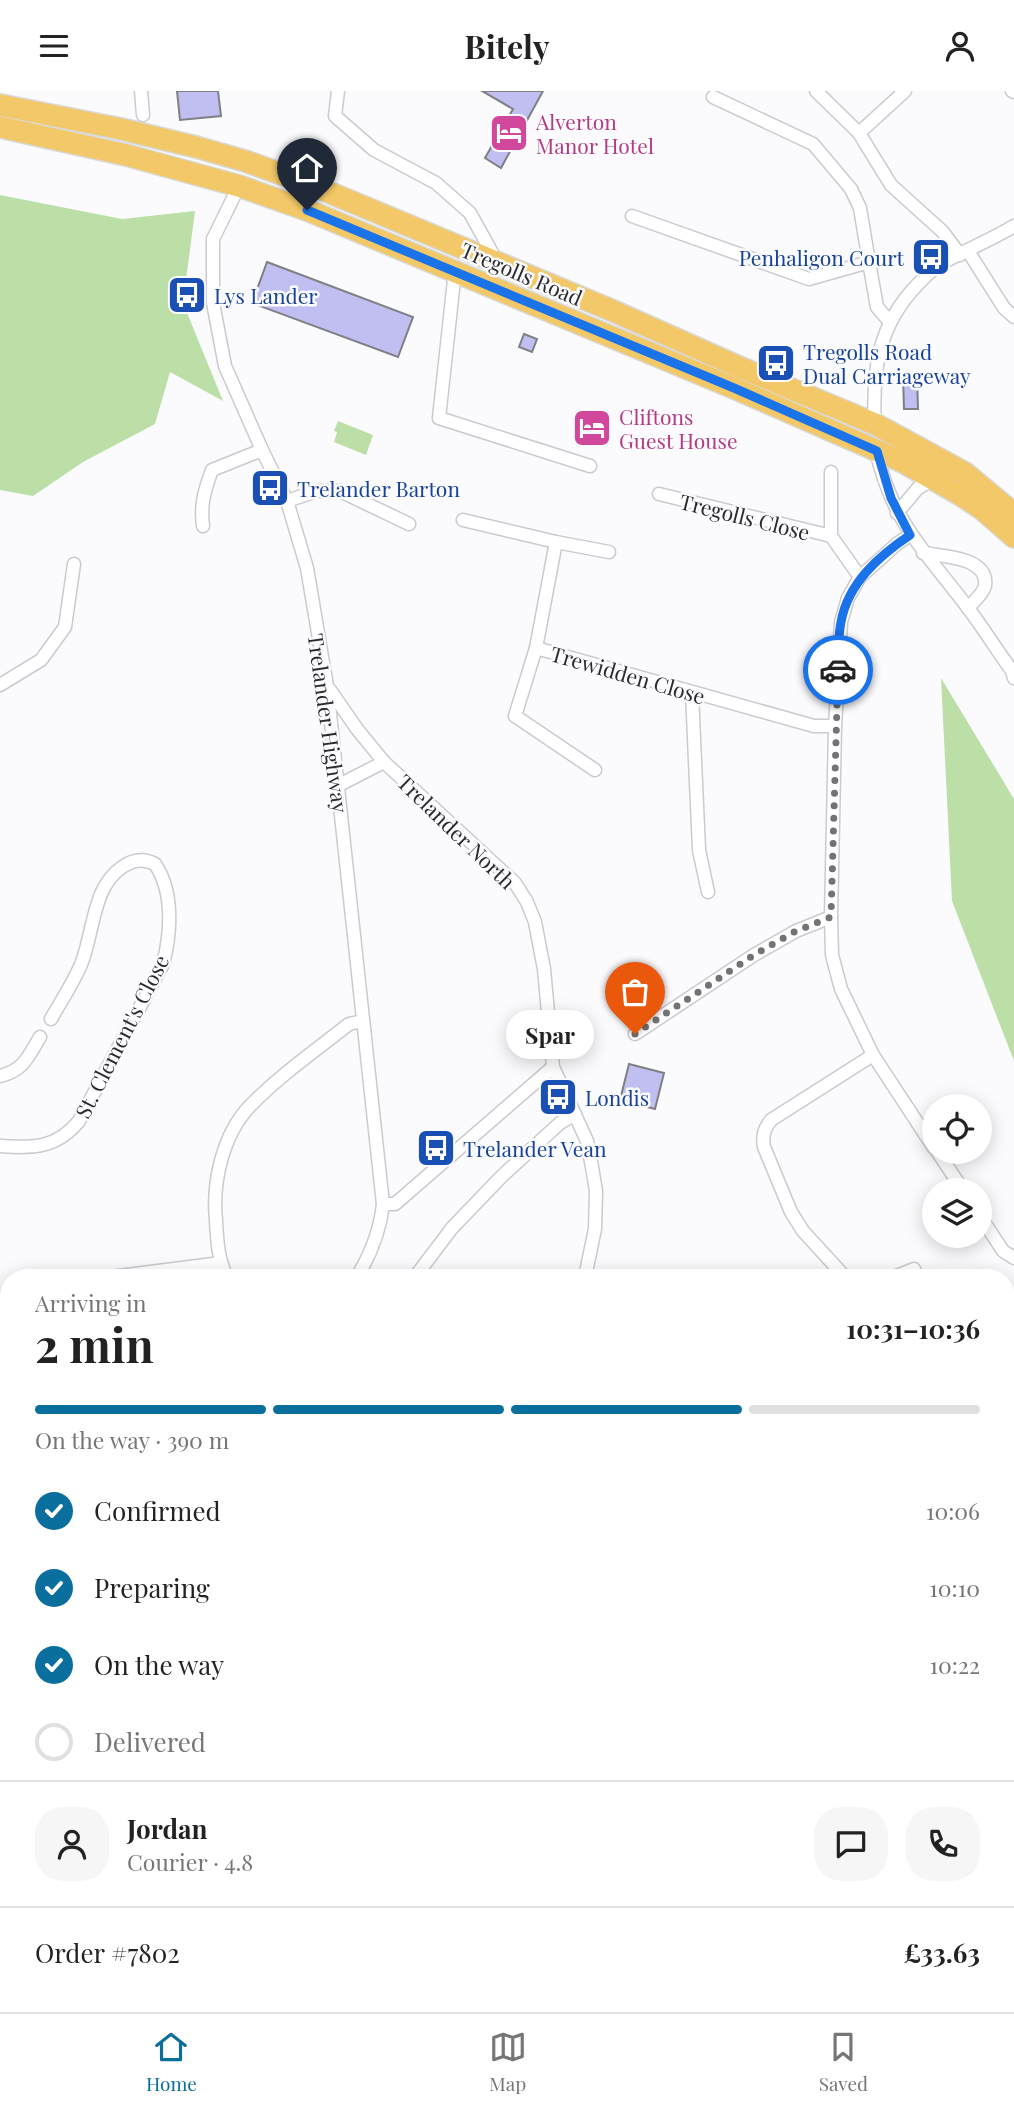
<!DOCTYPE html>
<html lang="en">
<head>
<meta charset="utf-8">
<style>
	body { margin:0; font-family:"Playfair Display",serif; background:#f6f6f6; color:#222; height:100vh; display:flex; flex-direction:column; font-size:26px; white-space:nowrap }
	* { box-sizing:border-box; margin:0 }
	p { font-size:23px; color:#767676 }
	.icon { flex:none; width:38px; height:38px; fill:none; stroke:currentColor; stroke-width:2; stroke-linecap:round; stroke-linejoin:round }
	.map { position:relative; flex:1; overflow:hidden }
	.panel { position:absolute; left:0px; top:1178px; width:1015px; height:744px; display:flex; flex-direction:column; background:#fff; border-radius:28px 28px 0 0; box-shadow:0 4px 18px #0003 }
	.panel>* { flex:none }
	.buttons { position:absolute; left:922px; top:1003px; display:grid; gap:14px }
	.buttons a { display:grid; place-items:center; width:70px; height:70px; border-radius:50%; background:#fff; box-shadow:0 4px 18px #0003; font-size:35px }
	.pin { position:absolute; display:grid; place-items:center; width:60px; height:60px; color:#fff; margin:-72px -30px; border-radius:50% 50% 50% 0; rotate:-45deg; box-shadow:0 0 7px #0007 }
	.pin .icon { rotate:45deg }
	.courier { position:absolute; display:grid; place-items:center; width:70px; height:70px; margin:-35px; border:5px solid #1a73e8; border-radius:50%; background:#fff; color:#222; box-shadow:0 2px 9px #0007 }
	.bubble { position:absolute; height:49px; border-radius:24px; background:#fff; box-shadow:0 4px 18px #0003; font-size:23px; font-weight:700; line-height:49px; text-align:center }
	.headline em { font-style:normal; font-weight:700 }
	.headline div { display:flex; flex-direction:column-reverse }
	.headline { display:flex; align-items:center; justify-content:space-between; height:119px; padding:0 35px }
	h1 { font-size:46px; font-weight:700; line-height:52px }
	.bar { display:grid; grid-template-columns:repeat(4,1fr); gap:10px 7px; align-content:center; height:84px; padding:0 35px }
	.bar i { height:9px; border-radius:5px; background:#e0e0e0 }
	.bar .on { background:#0b6f9d }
	.bar p { grid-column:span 4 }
	.line { display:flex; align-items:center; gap:18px; padding:0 35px; border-top:2px solid #e0e0e0 }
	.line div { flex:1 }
	.round { display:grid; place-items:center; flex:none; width:74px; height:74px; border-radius:28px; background:#f6f6f6 }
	ol { padding:0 35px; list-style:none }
	li { display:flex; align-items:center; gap:21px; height:77px }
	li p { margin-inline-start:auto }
	li .icon { padding:7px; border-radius:50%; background:#0b6f9d; color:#fff; stroke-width:4 }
	li:last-child { color:#767676 }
	li i { width:38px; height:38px; border:4px solid #e0e0e0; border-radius:50% }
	header { display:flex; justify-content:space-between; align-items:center; height:91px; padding:0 35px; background:#fff; font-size:32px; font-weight:700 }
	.tab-bar { display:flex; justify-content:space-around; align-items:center; height:98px; border-top:2px solid #e0e0e0; background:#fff; font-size:19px; color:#767676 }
	.tab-bar a { display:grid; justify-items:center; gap:4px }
	.tab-bar .on { color:#0b6f9d }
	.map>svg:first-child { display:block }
</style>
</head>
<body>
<header><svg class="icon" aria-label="menu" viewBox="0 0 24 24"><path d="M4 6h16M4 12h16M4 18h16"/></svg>Bitely<svg class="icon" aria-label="person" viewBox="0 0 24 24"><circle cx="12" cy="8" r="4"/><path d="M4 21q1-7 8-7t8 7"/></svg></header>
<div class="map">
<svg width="1014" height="1921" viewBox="0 0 1014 1921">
	<rect width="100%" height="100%" fill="#fbfbfe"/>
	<polygon fill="#f0f0fd" points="1006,1215 1014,1217 1014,1386 1006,1379"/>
	<g fill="#bbdfa7">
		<polygon points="0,104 122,128 195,120 183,212 223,310 170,281 155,333 83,371 33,405 0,399"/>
		<polygon points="338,330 373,344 366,364 334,351 337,341 334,340"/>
		<polygon points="941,587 1014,708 1014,970 952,810"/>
		<polygon points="502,1913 834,1913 828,1921 502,1921"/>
		<polygon points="927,1913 955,1913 968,1921 921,1921"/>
	</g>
	<g fill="#c1bff1" stroke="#7f7f84" stroke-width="2">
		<polygon points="177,0 218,0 221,25 180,29"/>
		<polygon points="482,0 543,0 501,77 485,67 513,18"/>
		<polygon points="267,171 413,226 398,266 252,212"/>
		<polygon points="524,243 537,248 532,261 519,256"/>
		<polygon points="917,284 918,318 904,318 903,285"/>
		<polygon points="629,973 664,982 655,1018 620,1009"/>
	</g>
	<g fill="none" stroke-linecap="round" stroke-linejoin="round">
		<g stroke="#cacad0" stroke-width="15">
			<g id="minor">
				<polyline points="141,0 143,24"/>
				<polyline points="338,0 335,25 374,59 436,92 470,122 496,169"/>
				<polyline points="816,0 859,42"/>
				<polyline points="905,0 859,42 891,94 943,141 960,164"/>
				<polyline points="1012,0 1014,1"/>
				<polyline points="713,6 813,53 851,98 860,117 869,171"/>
				<path d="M239,95L213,148V212L225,275L262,359L287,410L307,477L327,595L383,1113C380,1141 371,1163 357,1186"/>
				<polyline points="632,125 809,188 869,171 877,216 889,230"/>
				<polyline points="968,160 1004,217 1014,226"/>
				<polyline points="455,180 439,327 590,375"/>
				<path d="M875,337C872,281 877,235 918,193C925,186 933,177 942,172C966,159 991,149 1014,135"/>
				<path d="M876,359C892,432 926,461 968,517C983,537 997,559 1012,580L1014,587"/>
				<polyline points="831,381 831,445 860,486"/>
				<polyline points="659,403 831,445"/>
				<polyline points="287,410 317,400 340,400 409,433"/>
				<polyline points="897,422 918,397 934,388"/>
				<polyline points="463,429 556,451 536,557 814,635 835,635"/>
				<path d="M203,435C200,413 205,398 212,379L262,359"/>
				<polyline points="910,444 898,452 860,486 848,507 841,531 835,635 831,826 832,864 841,898 873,964 934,1057"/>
				<polyline points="556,451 609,461"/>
				<path d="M923,462C942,465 989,466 985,495C983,503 973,511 968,517"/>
				<polyline points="536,557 515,625 595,679"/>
				<polyline points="0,594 41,569 65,536 74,473"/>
				<polyline points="330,599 357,638 384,671 515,792 527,811 535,831 544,878 553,976 587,1050 592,1076 596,1100 595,1138 585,1186"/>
				<polyline points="692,602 699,759 708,801"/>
				<polyline points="339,694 384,671"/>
				<polyline points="635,943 754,864 796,840 831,826"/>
				<path d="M0,985C24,979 28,966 40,946"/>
				<path d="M0,1055C33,1057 56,1058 79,1030L163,873C171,842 174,801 155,773C132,761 110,782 101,803C92,825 90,849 82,871C74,891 61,910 51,928"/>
				<polyline points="937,1060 963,1099"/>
				<polyline points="383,1113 395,1113 553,976"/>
				<polyline points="980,1125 1003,1160 1014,1167"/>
				<polyline points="111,1186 221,1172"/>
				<path d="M227,1186C218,1169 217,1149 216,1129C212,1091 223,1043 250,1015C280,984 316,959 349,933L363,930"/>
				<polyline points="415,1186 452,1137 502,1085 560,1032 575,1023"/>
				<path d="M845,1186L803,1140L791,1121L764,1056C762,1045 764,1038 771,1029L873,964"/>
				<polyline points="894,1186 914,1178"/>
				<polyline points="1006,1396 1014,1399"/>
				<polyline points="0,1461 9,1459"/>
				<polyline points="1006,1497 1014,1497"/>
				<polyline points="0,1543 9,1541"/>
				<polyline points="1006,1561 1014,1561"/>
				<polyline points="1006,1758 1014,1763"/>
				<polyline points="163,1921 164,1913"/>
				<polyline points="267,1921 267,1913"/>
				<polyline points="846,1921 853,1913"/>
			</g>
		</g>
		<g stroke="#cacad0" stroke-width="18">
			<g id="tertiary">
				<polyline points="0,1301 9,1308"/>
				<polyline points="1006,1875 1014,1879"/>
			</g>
		</g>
		<g stroke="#d9d9d9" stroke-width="24">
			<g id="trunk">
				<polyline points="0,14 121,38 196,56 245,70 309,93 611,219 739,276 875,333 965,382 1014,423"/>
				<polyline points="0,36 126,64 239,95 307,119 734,297 903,371 959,403 982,418 1014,446"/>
			</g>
		</g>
		<use href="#minor" stroke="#fff" stroke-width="12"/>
		<use href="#tertiary" stroke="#fff" stroke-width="16"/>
		<use href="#trunk" stroke="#f2c868" stroke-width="21"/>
	</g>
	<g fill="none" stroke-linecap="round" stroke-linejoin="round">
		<polyline stroke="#737376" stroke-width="7" stroke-dasharray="0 12.6" points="635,943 754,864 796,840 831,826 838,579"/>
		<path stroke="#1a73e8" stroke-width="9" d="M307,119L734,297L877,360L891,407L910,444C879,465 848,492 841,531C838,546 838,563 838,579"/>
	</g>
	<defs>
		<g id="hotel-square" transform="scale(2.0125)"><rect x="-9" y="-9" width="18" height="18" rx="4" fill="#d1479c" stroke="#fbfbfe"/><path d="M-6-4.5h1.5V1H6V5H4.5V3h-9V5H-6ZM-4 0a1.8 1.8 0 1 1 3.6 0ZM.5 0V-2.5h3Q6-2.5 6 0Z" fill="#fff"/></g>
		<g id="bus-square" transform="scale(2.0125)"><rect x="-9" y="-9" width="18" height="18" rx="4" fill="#1a4fb4" stroke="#fbfbfe"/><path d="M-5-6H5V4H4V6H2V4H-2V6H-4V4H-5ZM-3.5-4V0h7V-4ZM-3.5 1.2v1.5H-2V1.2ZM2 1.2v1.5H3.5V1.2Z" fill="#fff"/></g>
	</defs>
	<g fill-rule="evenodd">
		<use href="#hotel-square" x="509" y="42"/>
		<use href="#bus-square" x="931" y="166"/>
		<use href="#bus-square" x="187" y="204"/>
		<use href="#bus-square" x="776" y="272"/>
		<use href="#hotel-square" x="592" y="337"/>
		<use href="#bus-square" x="270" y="397"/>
		<use href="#bus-square" x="558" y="1006"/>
		<use href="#bus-square" x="436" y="1057"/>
	</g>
	<g text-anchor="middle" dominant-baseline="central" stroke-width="5" stroke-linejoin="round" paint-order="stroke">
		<g font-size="21" fill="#b23c85" stroke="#fbfbfe" text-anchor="start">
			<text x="536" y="30">Alverton<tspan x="536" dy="24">Manor Hotel</tspan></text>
			<text x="619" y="325">Cliftons<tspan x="619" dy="24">Guest House</tspan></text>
		</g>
		<g font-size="21" fill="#164399" stroke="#fbfbfe" text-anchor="start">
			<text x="904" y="166" text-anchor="end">Penhaligon Court</text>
			<text x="214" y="204">Lys Lander</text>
			<text x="803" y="260">Tregolls Road<tspan x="803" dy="24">Dual Carriageway</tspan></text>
			<text x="297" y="397">Trelander Barton</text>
			<text x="585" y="1006">Londis</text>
			<text x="463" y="1057">Trelander Vean</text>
		</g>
		<g font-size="21" fill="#2a2a2c" stroke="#fbfbfe">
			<text transform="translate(522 182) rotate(23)">Tregolls Road</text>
			<text transform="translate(745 425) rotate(14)">Tregolls Close</text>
			<text transform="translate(628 583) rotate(16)">Trewidden Close</text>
			<text transform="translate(329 632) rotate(82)">Trelander Highway</text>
			<text transform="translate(457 740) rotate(44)">Trelander North</text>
			<text transform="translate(121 945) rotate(-63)">St. Clement's Close</text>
		</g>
	</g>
</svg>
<div class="buttons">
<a><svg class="icon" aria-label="locate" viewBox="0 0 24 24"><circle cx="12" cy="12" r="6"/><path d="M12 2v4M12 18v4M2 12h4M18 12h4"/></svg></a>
<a><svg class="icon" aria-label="layers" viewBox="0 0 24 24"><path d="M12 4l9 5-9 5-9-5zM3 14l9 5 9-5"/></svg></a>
</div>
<div class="pin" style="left:635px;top:943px;background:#ea580c"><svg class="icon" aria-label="bag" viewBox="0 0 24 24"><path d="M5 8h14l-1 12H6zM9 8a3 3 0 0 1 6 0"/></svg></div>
<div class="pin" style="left:307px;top:119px;background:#1f2937"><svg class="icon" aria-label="home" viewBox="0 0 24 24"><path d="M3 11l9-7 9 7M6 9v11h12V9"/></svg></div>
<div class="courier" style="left:838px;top:579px"><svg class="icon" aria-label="car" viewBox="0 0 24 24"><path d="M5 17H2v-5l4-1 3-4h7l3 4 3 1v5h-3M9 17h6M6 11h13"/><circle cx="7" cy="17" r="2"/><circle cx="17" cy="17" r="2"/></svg></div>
<div class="bubble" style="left:506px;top:919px;width:88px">Spar</div>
<section class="panel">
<div class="headline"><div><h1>2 min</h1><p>Arriving in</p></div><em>10:31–10:36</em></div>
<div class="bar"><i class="on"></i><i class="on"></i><i class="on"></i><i></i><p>On the way · 390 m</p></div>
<ol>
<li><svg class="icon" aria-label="check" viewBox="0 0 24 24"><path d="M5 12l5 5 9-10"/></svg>Confirmed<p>10:06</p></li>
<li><svg class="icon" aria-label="check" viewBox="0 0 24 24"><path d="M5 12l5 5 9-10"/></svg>Preparing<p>10:10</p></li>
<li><svg class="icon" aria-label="check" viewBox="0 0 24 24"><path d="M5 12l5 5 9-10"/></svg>On the way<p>10:22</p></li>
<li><i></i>Delivered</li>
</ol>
<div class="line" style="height:126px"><a class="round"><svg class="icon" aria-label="person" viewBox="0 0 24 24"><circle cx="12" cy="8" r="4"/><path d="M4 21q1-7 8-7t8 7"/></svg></a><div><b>Jordan</b><p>Courier · 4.8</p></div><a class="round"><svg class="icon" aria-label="chat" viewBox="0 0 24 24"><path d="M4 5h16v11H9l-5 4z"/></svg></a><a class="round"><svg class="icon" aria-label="phone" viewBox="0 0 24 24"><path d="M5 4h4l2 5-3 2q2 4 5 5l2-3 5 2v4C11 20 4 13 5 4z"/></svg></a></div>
<div class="line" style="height:91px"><div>Order #7802</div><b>£33.63</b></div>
</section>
</div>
<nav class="tab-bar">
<a class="on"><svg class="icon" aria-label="home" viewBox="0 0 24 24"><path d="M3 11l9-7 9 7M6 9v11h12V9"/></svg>Home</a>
<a><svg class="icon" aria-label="map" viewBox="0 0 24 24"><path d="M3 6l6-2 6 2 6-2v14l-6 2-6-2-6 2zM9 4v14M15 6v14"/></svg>Map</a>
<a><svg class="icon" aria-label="saved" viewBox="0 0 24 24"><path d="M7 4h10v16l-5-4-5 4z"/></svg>Saved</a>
</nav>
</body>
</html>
